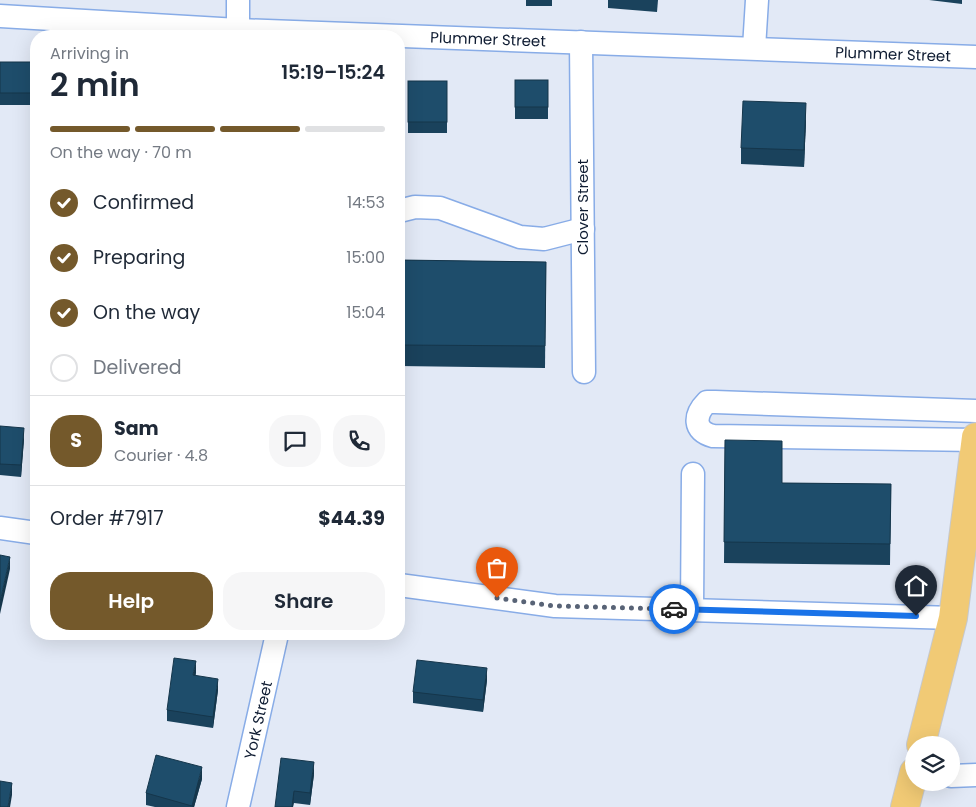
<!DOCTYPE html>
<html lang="en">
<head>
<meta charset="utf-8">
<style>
	body { margin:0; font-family:Poppins,sans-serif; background:#f6f6f7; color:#1f2937; height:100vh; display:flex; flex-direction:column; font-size:19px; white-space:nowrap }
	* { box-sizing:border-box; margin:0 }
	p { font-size:16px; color:#747a83 }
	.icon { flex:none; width:28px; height:28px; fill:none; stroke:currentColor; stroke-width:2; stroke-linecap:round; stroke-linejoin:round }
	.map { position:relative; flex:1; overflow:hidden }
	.side { position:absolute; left:30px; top:30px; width:375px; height:610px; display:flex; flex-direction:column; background:#fff; border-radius:20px; box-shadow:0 5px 20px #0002 }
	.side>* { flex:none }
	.fabs { position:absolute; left:905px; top:736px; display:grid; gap:10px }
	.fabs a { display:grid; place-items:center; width:55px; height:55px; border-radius:50%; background:#fff; box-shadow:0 5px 20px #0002; font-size:25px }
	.pin { position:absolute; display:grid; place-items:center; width:42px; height:42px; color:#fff; margin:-51px -21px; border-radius:50% 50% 50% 0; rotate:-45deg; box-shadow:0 0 5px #0007 }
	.pin .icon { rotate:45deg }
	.courier { position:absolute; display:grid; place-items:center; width:50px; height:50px; margin:-25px; border:4px solid #1a73e8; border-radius:50%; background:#fff; color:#222; box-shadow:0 1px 6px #0007 }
	.summary em { font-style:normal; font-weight:600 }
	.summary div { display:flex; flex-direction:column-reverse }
	.summary { display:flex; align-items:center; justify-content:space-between; height:85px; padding:0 20px }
	h1 { font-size:32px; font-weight:600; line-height:38px }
	.bar { display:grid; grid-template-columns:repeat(4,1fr); gap:8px 5px; align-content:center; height:60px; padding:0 20px }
	.bar i { height:6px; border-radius:4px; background:#e0e1e3 }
	.bar .active { background:#74592b }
	.bar p { grid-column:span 4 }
	.line { display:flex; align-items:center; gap:12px; padding:0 20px; border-top:1px solid #e0e1e3 }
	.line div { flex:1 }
	.round { display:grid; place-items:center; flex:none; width:52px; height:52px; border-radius:20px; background:#f6f6f7 }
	ol { padding:0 20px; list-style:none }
	li { display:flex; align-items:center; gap:15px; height:55px }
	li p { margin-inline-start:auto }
	li .icon { padding:5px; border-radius:50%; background:#74592b; color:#fff; stroke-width:4 }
	li:last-child { color:#747a83 }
	li i { width:28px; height:28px; border:2px solid #e0e1e3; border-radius:50% }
	.primary-button { display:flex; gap:10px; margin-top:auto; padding:10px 20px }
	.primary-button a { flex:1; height:58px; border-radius:20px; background:#74592b; color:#fff; font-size:20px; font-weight:600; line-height:58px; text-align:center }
	.primary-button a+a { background:#f6f6f7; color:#1f2937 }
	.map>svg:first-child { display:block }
</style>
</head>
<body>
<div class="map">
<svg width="976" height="807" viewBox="0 0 976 807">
	<rect width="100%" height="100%" fill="#e2e9f6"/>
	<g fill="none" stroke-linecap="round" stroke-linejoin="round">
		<g stroke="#88ace7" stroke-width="25">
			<g id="minor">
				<polyline points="0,16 238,30 976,57"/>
				<polyline points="238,36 238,0"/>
				<polyline points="581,42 584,372"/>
				<polyline points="754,48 757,0"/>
				<polyline points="399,211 415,207 440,208 520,237 544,239 583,229"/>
				<path d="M976,440L713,436C693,431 694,415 707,402H715L976,411"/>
				<polyline points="0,528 36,533"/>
				<polyline points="399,585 555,606 953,618"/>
				<polyline points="692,609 693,474"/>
				<polyline points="951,776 976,775"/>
				<polyline points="238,807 277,634"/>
			</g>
		</g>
		<g stroke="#c5c8ce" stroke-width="30">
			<g id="major">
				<polyline points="921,745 953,618 976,437"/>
				<polyline points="905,807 914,772"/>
			</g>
		</g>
		<use href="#minor" stroke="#fff" stroke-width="22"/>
		<use href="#major" stroke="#f1ca75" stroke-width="28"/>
	</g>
	<g fill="#1a425c">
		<rect x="526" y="0" width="26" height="6"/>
		<polygon points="608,0 658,0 657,12 608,8"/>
		<polygon points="929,0 962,0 962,4"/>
		<rect x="0" y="62" width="36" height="43"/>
		<rect x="515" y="80" width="33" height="39"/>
		<rect x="408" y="81" width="39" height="52"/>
		<polygon points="806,120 804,167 741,164 741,148"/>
		<polygon points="399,260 546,262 545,368 399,366"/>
		<polygon points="0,426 24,439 21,477 0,475"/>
		<polygon points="725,440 782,483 891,484 890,565 724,563"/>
		<polygon points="196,673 195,676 218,690 213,728 167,721 167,710"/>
		<polygon points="487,680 483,712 413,703 413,692"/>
		<polygon points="314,774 310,805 294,803 293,807 275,807"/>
		<polygon points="202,779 194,807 155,807 146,805 146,793"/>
	</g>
	<g fill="#15364b">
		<polygon points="806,103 806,120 804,167 804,150"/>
		<polygon points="24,428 24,439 21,477 21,465"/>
		<polygon points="10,557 10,569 0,614 0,602"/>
		<polygon points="196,661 196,673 193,687 193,675"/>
		<polygon points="487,668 487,680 483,712 483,700"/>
		<polygon points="218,679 218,690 213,728 213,717"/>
		<polygon points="314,762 314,774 310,805 310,793"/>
		<polygon points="202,767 202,779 194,807 192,807"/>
		<polygon points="12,783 12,795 10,807 8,807"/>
		<polygon points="294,791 293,807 292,807"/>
	</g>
	<g fill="#1e4d6b" stroke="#15364b">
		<rect x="0" y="62" width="36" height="31"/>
		<rect x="515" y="80" width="33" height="27"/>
		<rect x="408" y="81" width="39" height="41"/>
		<polygon points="743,101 806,103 804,150 741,148"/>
		<polygon points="399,260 546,262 545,346 399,345"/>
		<polygon points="0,426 24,428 21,465 0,464"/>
		<polygon points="725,440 782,441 782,483 891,484 890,544 724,542"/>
		<polygon points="0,555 10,557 0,602"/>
		<polygon points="174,658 196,661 193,675 218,679 213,717 167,710"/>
		<polygon points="417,660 487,668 483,700 413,692"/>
		<polygon points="156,755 202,767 192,806 146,793"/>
		<polygon points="281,758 314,762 310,793 294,791 292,807 275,807"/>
		<polygon points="0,781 12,783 8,807 0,807"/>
	</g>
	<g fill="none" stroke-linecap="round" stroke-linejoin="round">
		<polyline stroke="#586376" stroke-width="5" stroke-dasharray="0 9" points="497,598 555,606 674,609"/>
		<polyline stroke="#1a73e8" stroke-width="6" points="674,609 916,616"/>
	</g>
	<g text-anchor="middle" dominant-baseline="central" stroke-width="5" stroke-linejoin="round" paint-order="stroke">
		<g font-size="15" fill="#0e1b31" stroke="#fff">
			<text transform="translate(488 39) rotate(2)">Plummer Street</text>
			<text transform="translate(893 54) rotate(2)">Plummer Street</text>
			<text transform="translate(582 207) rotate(-90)">Clover Street</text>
			<text transform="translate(258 720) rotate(-77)">York Street</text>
		</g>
	</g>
</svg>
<div class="fabs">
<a><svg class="icon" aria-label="layers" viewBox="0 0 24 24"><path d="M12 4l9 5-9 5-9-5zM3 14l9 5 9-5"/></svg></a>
</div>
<div class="pin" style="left:497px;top:598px;background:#ea580c"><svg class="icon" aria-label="bag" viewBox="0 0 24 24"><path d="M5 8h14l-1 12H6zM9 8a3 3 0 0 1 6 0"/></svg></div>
<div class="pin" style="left:916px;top:616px;background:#1f2937"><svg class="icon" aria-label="home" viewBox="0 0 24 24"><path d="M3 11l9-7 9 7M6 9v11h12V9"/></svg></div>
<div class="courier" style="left:674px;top:609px"><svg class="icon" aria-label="car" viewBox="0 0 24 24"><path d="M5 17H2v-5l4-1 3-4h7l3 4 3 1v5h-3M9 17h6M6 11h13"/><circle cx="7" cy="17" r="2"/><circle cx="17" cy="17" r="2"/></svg></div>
<section class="side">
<div class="summary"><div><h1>2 min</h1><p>Arriving in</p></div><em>15:19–15:24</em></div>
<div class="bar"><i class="active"></i><i class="active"></i><i class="active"></i><i></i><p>On the way · 70 m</p></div>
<ol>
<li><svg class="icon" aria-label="check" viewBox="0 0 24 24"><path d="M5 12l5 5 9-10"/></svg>Confirmed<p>14:53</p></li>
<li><svg class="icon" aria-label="check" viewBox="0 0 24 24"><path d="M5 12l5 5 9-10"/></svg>Preparing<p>15:00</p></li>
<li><svg class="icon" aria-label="check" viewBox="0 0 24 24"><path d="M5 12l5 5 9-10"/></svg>On the way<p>15:04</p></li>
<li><i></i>Delivered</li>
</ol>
<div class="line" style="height:90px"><b class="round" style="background:#74592b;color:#fff">S</b><div><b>Sam</b><p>Courier · 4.8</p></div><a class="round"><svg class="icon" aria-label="chat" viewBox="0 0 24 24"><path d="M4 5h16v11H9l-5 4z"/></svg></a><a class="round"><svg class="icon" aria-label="phone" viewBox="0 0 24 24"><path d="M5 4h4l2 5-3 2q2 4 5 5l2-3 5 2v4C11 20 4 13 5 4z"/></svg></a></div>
<div class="line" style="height:65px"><div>Order #7917</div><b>$44.39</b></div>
<div class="primary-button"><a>Help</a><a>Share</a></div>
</section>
</div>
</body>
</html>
